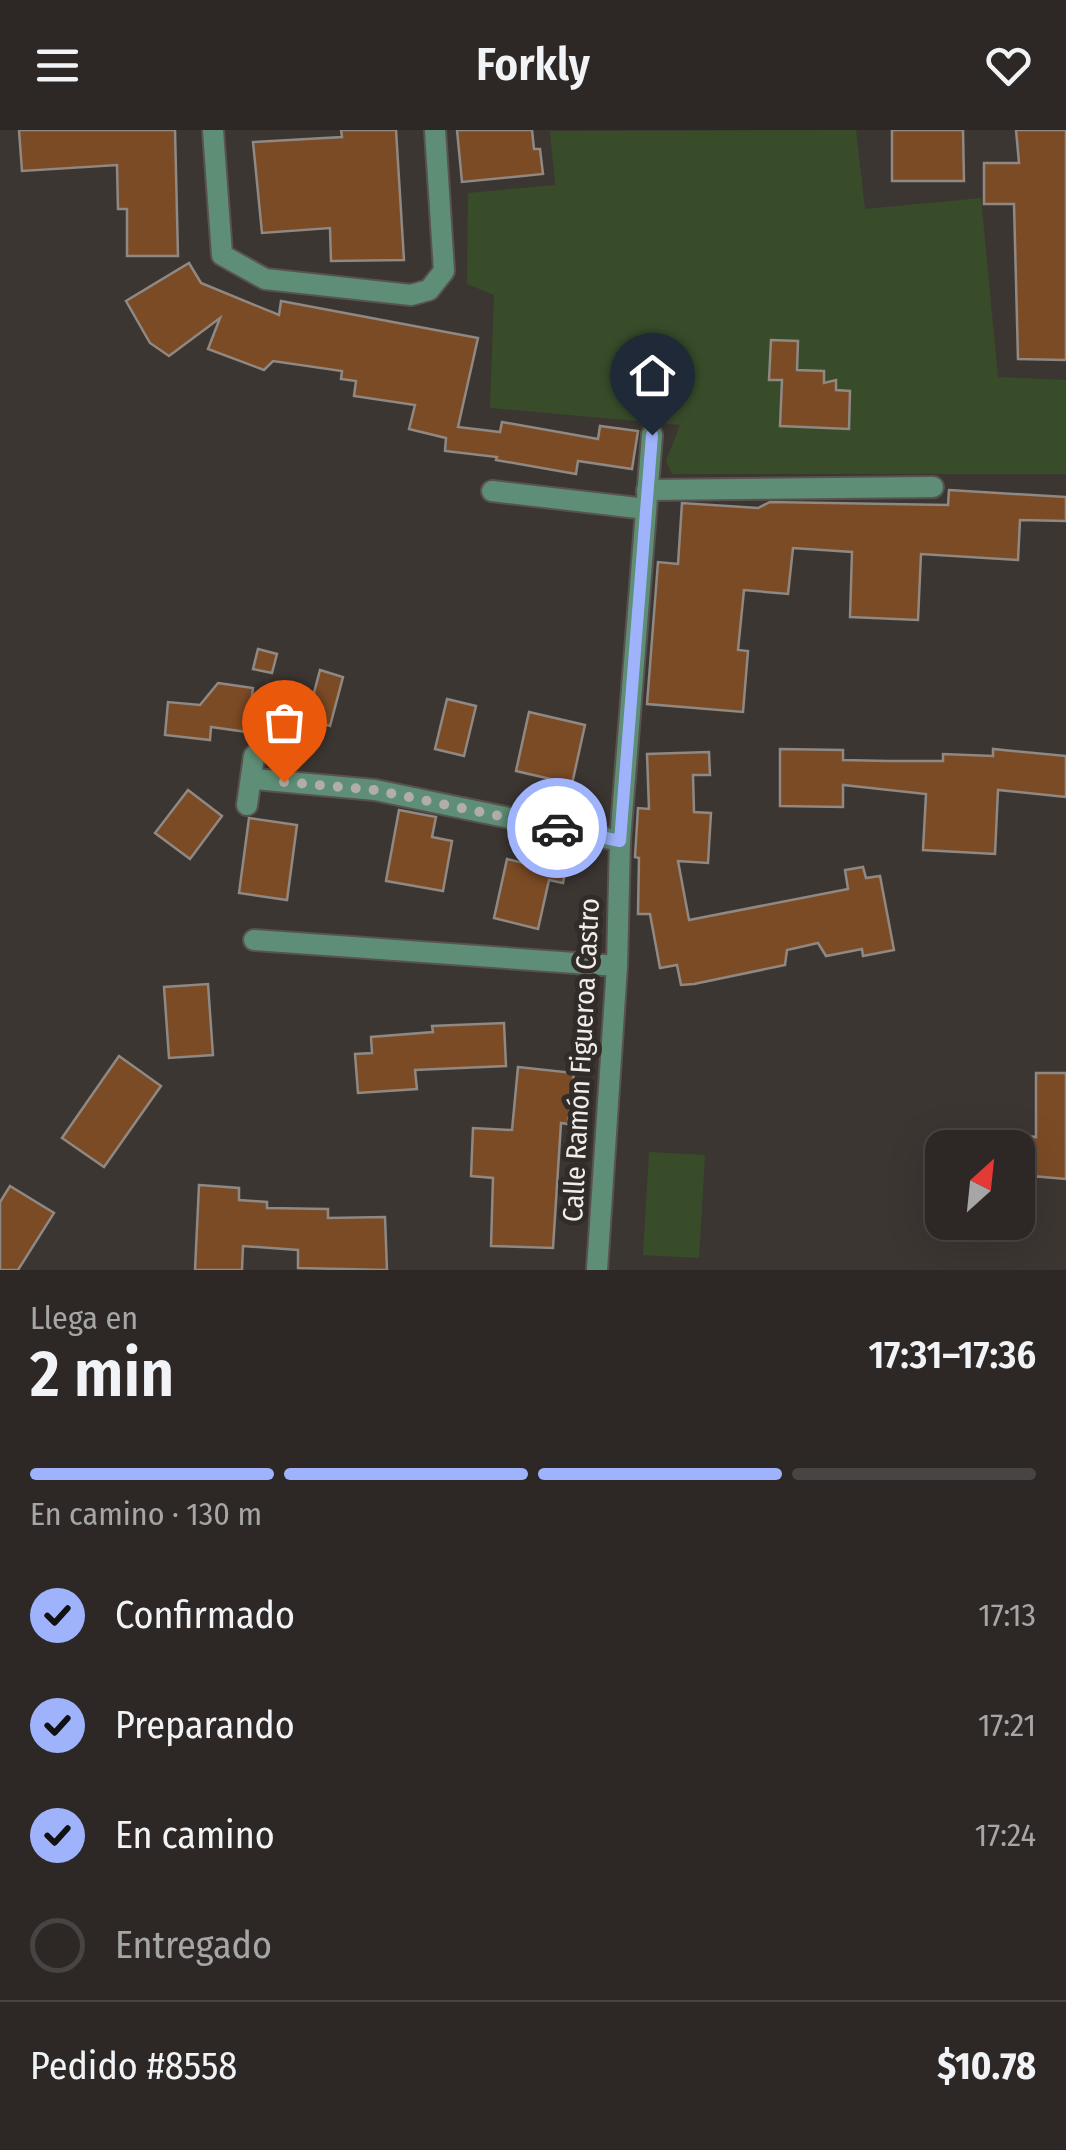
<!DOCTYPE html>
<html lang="es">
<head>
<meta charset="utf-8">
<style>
	body { margin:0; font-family:"Fira Sans Condensed",sans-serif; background:#393432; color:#f1f3f6; height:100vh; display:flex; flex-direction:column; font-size:38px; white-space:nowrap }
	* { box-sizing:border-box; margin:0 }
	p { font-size:32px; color:#a7a6a7 }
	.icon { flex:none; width:55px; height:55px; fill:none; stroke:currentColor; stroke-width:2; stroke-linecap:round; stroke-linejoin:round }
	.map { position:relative; height:1140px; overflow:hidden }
	.sheet { display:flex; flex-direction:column; background:#2d2826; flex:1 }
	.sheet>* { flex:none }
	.needle { width:65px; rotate:27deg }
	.buttons { position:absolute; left:925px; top:1000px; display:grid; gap:20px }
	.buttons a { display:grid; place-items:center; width:110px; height:110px; border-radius:20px; background:#2d2826; box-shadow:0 10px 40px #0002,0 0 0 2px #484443; font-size:50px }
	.pin { position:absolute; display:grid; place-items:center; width:85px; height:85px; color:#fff; margin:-102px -42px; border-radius:50% 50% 50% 0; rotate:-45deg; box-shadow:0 0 10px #0007 }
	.pin .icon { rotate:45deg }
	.courier { position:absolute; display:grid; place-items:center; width:100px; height:100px; margin:-50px; border:8px solid #9fb3fd; border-radius:50%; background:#fff; color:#222; box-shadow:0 2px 12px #0007 }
	.headline em { font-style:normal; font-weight:600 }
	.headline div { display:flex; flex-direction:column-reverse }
	.headline { display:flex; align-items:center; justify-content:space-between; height:170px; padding:0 30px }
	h1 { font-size:65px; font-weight:600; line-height:75px }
	.bar { display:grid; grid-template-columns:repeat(4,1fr); gap:15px 10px; align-content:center; height:120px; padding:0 30px }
	.bar i { height:12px; border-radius:8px; background:#484443 }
	.bar .active { background:#9fb3fd }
	.bar p { grid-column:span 4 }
	.line { display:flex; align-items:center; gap:25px; padding:0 30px; border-top:2px solid #484443 }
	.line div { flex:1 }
	ol { padding:0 30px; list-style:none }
	li { display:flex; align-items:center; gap:30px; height:110px }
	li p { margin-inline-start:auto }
	li .icon { padding:10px; border-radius:50%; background:#9fb3fd; color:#111; stroke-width:4 }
	li:last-child { color:#a7a6a7 }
	li i { width:55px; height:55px; border:5px solid #484443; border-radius:50% }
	header { display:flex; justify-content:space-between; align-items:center; height:130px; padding:0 30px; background:#2d2826; font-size:45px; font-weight:600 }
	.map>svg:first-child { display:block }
</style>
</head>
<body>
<header><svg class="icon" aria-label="menu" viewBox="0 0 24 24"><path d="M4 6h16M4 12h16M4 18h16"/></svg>Forkly<svg class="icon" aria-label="heart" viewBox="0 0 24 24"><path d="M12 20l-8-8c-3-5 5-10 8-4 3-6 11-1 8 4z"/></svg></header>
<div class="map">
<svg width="1066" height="1140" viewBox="0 0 1066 1140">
	<rect width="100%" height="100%" fill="#3c3632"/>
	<g fill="#384c2a">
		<polygon points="856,0 865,79 981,68 998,247 1066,250 1066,344 672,344 666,331 680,295 490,278 494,165 467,154 468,63 555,55 550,1"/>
		<polygon points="649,1022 705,1025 699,1128 643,1125"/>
	</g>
	<g fill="#7b4b25" stroke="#8f8883" stroke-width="2.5">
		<polygon points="19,0 175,0 178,126 127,126 127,79 118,79 117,35 22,41"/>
		<polygon points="341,0 396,0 404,130 331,131 330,98 262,103 253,12 342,7"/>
		<polygon points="457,0 532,0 534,19 540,19 543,44 462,52"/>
		<polygon points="892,0 963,0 964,51 892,51"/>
		<polygon points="1016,0 1066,0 1066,230 1018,229 1014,74 984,74 984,33 1019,33"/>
		<polygon points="189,133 201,153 279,185 281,171 478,208 458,297 500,302 502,292 598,309 600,296 638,301 632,339 578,331 576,344 496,330 497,327 445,321 446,308 409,299 415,275 354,266 356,251 341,249 342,241 273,231 264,240 208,219 220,188 169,226 150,213 126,171"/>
		<polygon points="771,210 798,211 797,240 824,241 824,253 836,250 836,260 850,261 849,299 780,296 782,250 769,250"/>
		<polygon points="949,360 1066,367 1066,391 1020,390 1018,430 921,424 918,490 850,487 852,422 793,418 788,464 744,460 738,520 748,521 743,582 647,574 658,432 678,434 682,373 758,378 770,372 948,375"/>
		<polygon points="258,519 277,524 272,543 253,539"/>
		<polygon points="320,540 343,547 330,596 307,589"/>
		<polygon points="218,553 253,558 247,602 211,597 210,610 165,605 168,572 200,575"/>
		<polygon points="447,569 476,576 464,626 435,619"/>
		<polygon points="529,582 585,595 572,654 516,641"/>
		<polygon points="780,619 843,620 843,630 888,631 943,631 943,624 993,626 993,619 1066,626 1066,667 998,660 995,724 923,720 926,664 843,655 843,677 780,676"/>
		<polygon points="709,622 710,645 693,645 694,682 711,683 708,733 678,731 689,790 848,759 845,740 863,737 866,748 880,746 894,820 863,826 862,819 826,826 818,813 787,820 785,835 694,854 681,855 677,835 660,838 650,784 638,784 639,728 635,727 638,678 649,679 647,624"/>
		<polygon points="188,660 222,686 190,729 155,703"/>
		<polygon points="399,680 436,687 432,707 452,711 443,761 386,751"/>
		<polygon points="249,688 297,695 287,770 239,763"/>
		<polygon points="545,712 570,718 563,753 549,750 538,799 494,788 507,729 540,737"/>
		<polygon points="208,854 213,925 169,928 164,857"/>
		<polygon points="504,893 506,936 415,940 417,959 358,963 355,924 372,923 371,907 433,902 432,896"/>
		<polygon points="119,926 161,956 104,1037 62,1008"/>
		<polygon points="518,937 574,943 568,994 561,993 553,1118 491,1116 493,1048 471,1046 473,998 512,1000"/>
		<polygon points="1036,943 1066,943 1066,1049 1032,1046 1033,1031 1018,1030 1018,1005 1036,1007"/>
		<polygon points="199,1055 239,1058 239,1070 267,1072 267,1078 328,1079 328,1088 385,1087 387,1140 298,1138 298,1120 243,1116 242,1140 195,1140"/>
		<polygon points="10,1056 54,1083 18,1140 0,1140 0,1072"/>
	</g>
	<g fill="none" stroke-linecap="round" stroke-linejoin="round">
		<g stroke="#595350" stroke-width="24">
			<g id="street">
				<polyline points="213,0 222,125 265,149 411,165 429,160 444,141 435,0"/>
				<polyline points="647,360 933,357"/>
				<polyline points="492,361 646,379"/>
				<polyline points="254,649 375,660 620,711"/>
				<polyline points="247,675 254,626"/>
				<polyline points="254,810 617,836"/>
				<polyline points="597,1140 617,836 620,711 652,305"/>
			</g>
		</g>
		<use href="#street" stroke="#5f8e76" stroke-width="20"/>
	</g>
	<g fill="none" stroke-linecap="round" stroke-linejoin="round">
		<polyline stroke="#b2adaa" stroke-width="10" stroke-dasharray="0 18" points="284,652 375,660 557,698"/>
		<polyline stroke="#9fb3fd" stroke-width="12" points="557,698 620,711 652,305"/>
	</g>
	<g text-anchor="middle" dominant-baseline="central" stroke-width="10" stroke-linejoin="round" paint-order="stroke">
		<g font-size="28" fill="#f1edeb" stroke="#322c28">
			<text transform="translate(581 930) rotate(-87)">Calle Ramón Figueroa Castro</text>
		</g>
	</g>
</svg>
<div class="buttons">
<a><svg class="needle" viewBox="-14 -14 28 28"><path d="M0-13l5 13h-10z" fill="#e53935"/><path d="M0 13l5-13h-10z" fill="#a7a6a7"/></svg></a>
</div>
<div class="pin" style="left:284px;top:652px;background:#ea580c"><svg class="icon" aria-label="bag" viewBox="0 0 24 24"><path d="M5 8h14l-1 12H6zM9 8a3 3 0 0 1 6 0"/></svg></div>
<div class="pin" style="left:652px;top:305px;background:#1f2937"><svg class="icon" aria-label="home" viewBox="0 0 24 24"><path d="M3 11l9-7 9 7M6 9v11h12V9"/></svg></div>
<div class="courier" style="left:557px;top:698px"><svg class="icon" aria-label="car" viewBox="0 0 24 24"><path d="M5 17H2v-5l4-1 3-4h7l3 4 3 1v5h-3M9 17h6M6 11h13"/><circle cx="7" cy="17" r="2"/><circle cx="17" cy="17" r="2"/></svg></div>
</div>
<section class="sheet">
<div class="headline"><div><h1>2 min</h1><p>Llega en</p></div><em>17:31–17:36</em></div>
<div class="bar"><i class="active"></i><i class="active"></i><i class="active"></i><i></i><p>En camino · 130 m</p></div>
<ol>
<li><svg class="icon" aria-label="check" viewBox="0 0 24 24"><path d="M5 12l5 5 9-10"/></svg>Confirmado<p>17:13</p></li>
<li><svg class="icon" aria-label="check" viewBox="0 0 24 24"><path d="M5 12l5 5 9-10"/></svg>Preparando<p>17:21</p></li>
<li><svg class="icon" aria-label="check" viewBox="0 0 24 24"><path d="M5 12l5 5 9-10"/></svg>En camino<p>17:24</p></li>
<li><i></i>Entregado</li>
</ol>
<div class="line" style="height:130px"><div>Pedido #8558</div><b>$10.78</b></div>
</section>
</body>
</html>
